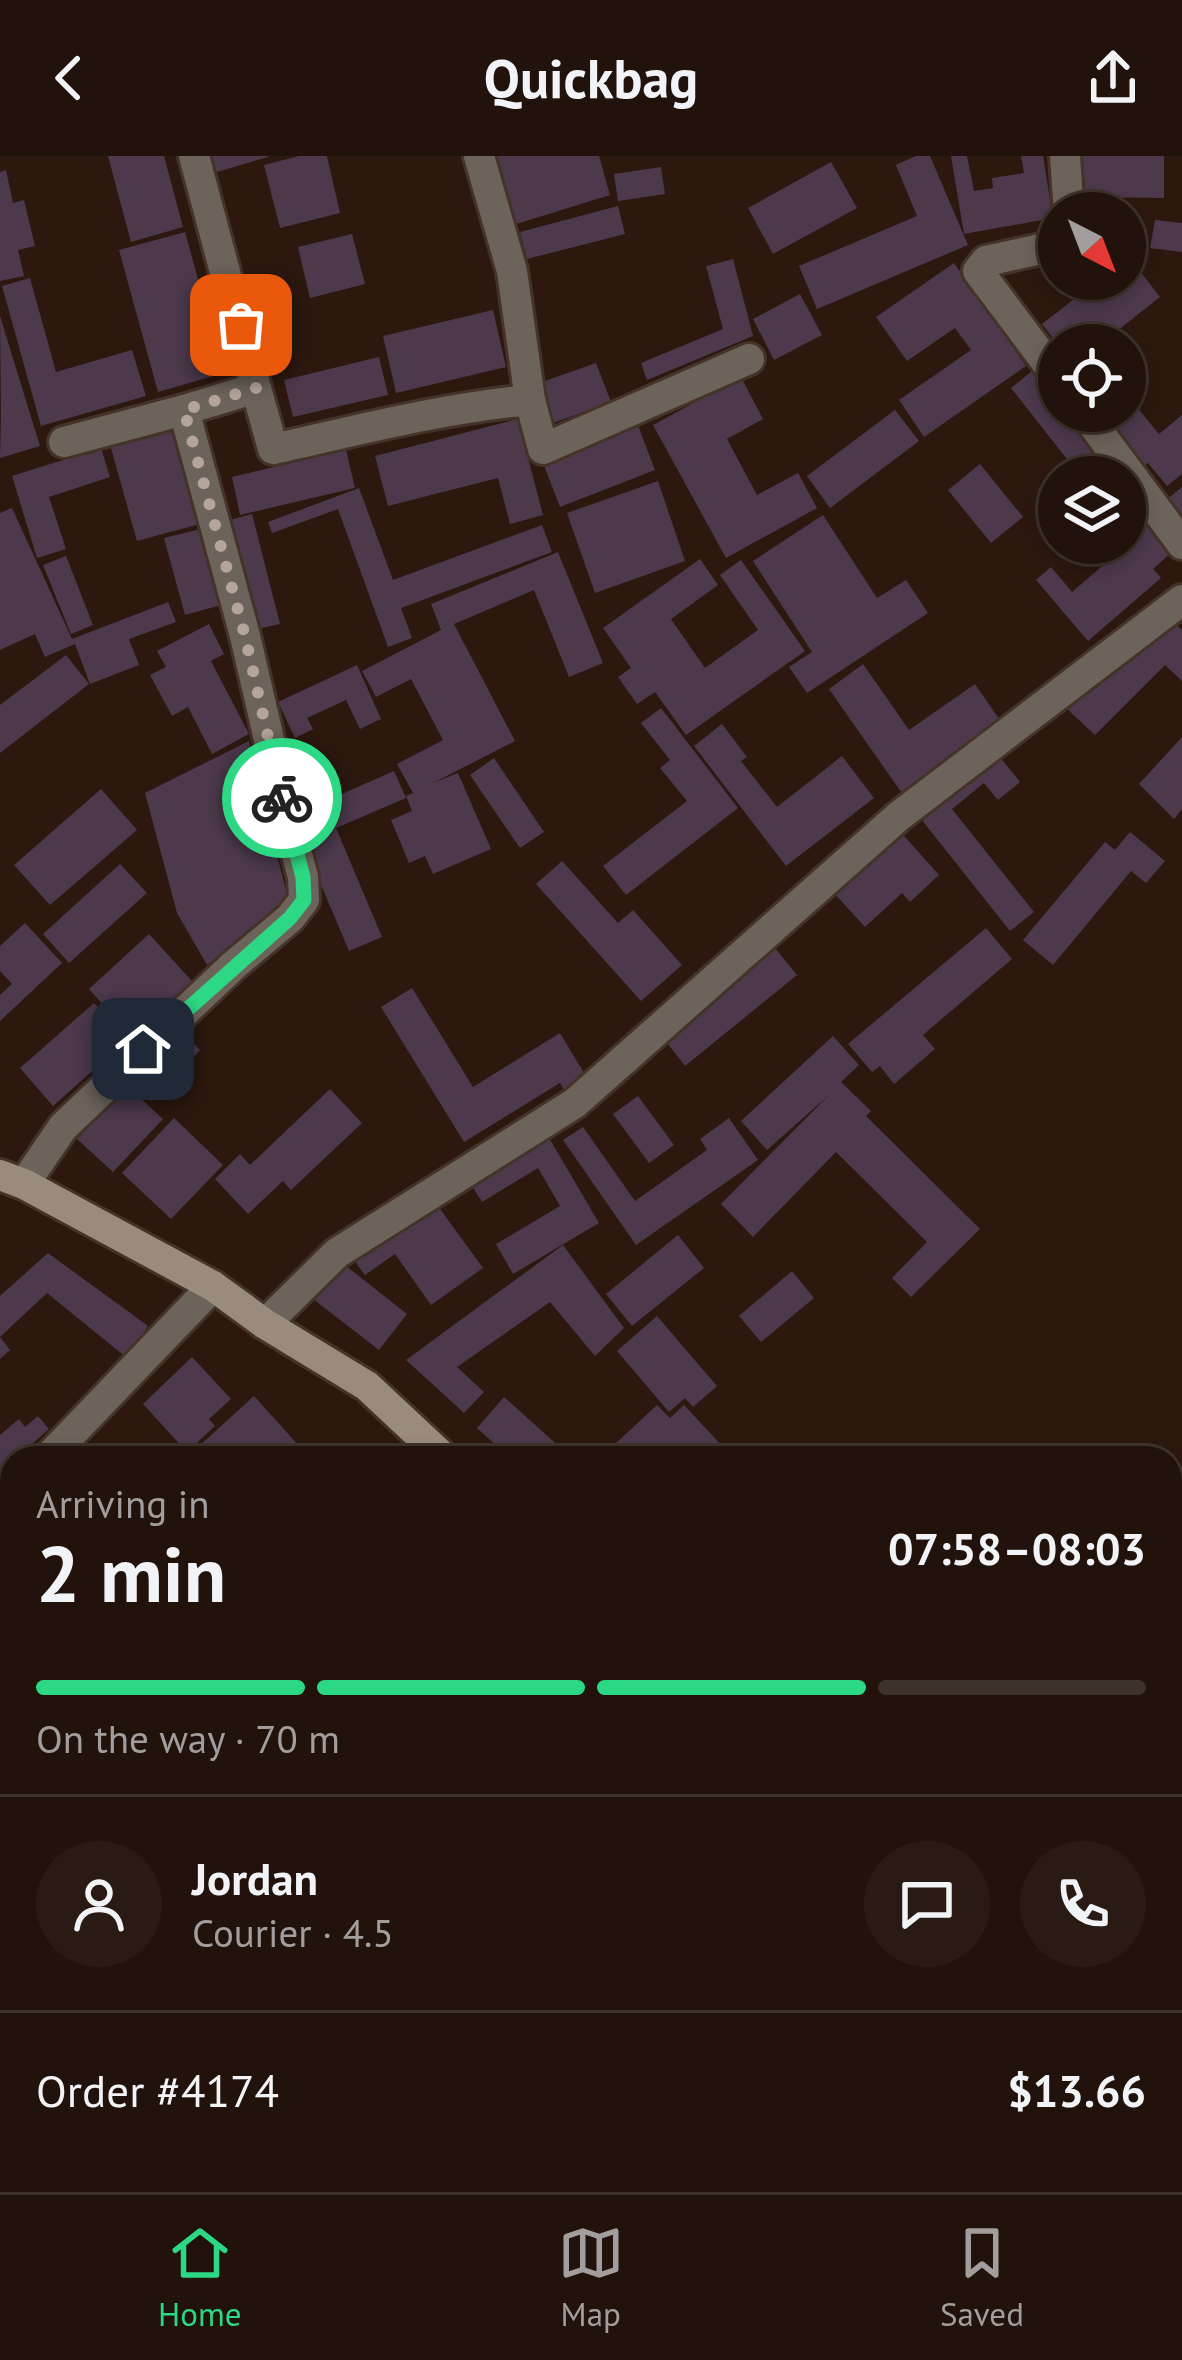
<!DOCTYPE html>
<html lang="en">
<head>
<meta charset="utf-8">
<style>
	body { margin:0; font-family:"PT Sans",sans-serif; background:#291b14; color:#f1f3f6; height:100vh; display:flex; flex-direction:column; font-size:45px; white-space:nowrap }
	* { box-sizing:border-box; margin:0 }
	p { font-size:39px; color:#a29e9d }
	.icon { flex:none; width:66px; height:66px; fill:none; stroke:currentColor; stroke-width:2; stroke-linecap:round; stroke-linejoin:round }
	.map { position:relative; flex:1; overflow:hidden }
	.panel { position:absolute; left:0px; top:1290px; width:1182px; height:747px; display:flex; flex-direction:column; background:#21120b; border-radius:36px 36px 0 0; box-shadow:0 6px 18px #0003,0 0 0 3px #3e322c }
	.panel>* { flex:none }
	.needle { width:78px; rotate:138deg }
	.fabs { position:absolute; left:1038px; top:36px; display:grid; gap:24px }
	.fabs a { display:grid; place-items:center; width:108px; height:108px; border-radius:50%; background:#21120b; box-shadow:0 6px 18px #0003,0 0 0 3px #3e322c; font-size:60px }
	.pin { position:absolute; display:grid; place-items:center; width:102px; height:102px; color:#fff; margin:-51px; border-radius:24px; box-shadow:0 6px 18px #0006 }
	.courier { position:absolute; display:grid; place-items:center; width:120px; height:120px; margin:-60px; border:9px solid #2dd884; border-radius:50%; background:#fff; color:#222; box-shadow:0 3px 15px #0007 }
	.head em { font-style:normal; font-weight:600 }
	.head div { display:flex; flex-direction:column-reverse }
	.head { display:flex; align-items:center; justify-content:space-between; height:204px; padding:0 36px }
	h1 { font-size:78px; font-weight:600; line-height:90px }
	.bar { display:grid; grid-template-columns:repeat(4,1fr); gap:18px 12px; align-content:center; height:144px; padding:0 36px }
	.bar i { height:15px; border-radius:9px; background:#3e322c }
	.bar .on { background:#2dd884 }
	.bar p { grid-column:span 4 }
	.line { display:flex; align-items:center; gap:30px; padding:0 36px; border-top:3px solid #3e322c }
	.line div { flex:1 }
	.round { display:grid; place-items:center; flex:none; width:126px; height:126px; border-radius:63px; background:#291b14 }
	header { display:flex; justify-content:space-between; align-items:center; height:156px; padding:0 36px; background:#21120b; font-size:54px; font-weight:600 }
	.menu { display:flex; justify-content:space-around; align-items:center; height:168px; border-top:3px solid #3e322c; background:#21120b; font-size:33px; color:#a29e9d }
	.menu a { display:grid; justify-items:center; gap:6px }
	.menu .on { color:#2dd884 }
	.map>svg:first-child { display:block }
</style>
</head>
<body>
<header><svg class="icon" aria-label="back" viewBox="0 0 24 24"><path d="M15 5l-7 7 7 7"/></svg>Quickbag<svg class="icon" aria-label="share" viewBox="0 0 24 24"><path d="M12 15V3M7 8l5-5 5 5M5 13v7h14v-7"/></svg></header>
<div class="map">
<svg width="1182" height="2036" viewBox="0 0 1182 2036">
	<rect width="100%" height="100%" fill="#2c180f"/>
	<g fill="#4c394c">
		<polygon points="108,0 164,0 183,71 131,86"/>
		<polygon points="205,0 268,0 268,1 210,18"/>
		<polygon points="299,0 327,0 340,57 280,72 264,9"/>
		<polygon points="492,0 599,0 610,39 513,69"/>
		<polygon points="916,0 930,0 968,89 817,153 799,110 917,60 896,9"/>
		<polygon points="951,0 967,0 974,35 993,32 992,22 1024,17 1021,0 1043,0 1053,62 964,78"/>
		<polygon points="1083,0 1164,0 1164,42 1083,41"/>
		<polygon points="831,6 857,52 773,98 748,52"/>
		<polygon points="661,11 665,38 618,45 614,18"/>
		<polygon points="6,14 13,47 24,44 35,90 18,94 24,120 0,125 0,16"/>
		<polygon points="618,50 625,78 527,103 520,76"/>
		<polygon points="1155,64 1182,67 1182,96 1150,92"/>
		<polygon points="185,76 224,217 158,236 119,94"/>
		<polygon points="352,78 365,128 310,142 298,91"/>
		<polygon points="1129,101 1160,141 1099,189 1058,189 1042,168 1100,123 1125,123 1125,104"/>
		<polygon points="733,103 753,180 647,224 641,207 723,173 706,110"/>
		<polygon points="954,107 1026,210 924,281 899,244 971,194 955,172 907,205 876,161"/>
		<polygon points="30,122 56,216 132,194 146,240 41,270 2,130"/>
		<polygon points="800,138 822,179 774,204 753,163"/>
		<polygon points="493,154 506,211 396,237 383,180"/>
		<polygon points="0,160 40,290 0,302 1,260"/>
		<polygon points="379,201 388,239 293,261 284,224"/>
		<polygon points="596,207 611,246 553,267 539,227"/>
		<polygon points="1038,210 1059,237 1059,255 1073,255 1107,299 1079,321 1059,321 1059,336 1047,345 1038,333 1070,307 1011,232"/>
		<polygon points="741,221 763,263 727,283 757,339 798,317 817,352 726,402 653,269"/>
		<polygon points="1125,237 1159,278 1182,259 1182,318 1167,330 1148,307 1140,313 1093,255 1125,255"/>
		<polygon points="895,254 919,285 830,352 807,320"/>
		<polygon points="518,263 543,359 510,368 498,322 388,350 375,300"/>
		<polygon points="637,267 655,314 560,351 542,304"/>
		<polygon points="172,268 200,368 137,385 109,285"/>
		<polygon points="101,292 110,321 49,341 66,393 37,402 12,320"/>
		<polygon points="346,294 355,332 240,359 232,321"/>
		<polygon points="980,308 1023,361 991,387 948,334"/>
		<polygon points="658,325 685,405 595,437 567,357"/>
		<polygon points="1182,331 1182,378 1160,349"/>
		<polygon points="359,332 393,424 542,369 552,396 401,452 412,482 388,491 338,353 272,377 268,366"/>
		<polygon points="1125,339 1173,395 1153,413 1161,422 1088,485 1036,424 1051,411 1072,436 1129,387 1125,383"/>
		<polygon points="12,352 72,483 168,446 176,466 129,483 139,509 90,528 75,488 45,501 35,478 0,494 0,357"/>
		<polygon points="252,358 280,468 249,475 222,366"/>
		<polygon points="823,359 877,442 906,424 928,457 807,537 789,511 812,496 753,405"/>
		<polygon points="201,373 221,449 185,459 164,382"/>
		<polygon points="558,396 603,507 569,521 534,434 454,468 515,585 433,627 458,617 491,693 433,718 425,700 409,707 391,664 412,655 406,640 413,637 397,608 443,584 411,523 376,541 362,515 441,474 431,448"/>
		<polygon points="66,400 93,469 71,478 43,409"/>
		<polygon points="700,403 718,429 671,463 705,512 758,474 720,419 741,404 805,495 686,579 655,536 637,548 618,521 631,512 603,472"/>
		<polygon points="1169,463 1182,474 1182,525 1165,509 1095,579 1063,549"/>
		<polygon points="209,468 224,498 211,505 249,578 212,598 188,551 172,560 150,519 166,511 157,495"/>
		<polygon points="66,499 89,528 0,597 0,549"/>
		<polygon points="863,508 909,574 975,528 1006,573 906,643 829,533"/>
		<polygon points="357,509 381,563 360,573 346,544 307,562 313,573 295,582 278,546"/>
		<polygon points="661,552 738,652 626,739 603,710 687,645 660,612 670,604 641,567"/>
		<polygon points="722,568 747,601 741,605 777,651 842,600 874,642 786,710 694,590"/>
		<polygon points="1182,581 1182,653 1174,663 1139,628"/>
		<polygon points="249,585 287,739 283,748 207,809 177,757 145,637"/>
		<polygon points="999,600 1020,626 998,644 984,627 952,653 1034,756 1010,775 921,663"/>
		<polygon points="494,602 544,676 520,692 470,619"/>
		<polygon points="394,615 406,642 336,672 382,781 349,795 292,660"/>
		<polygon points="101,633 137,674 50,749 14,709"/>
		<polygon points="898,673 939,719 910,746 902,737 865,771 831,734"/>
		<polygon points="1130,676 1165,705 1146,727 1131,715 1053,809 1023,784 1105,686 1115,694"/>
		<polygon points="562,705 618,767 633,754 682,809 641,845 536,728"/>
		<polygon points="120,708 147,737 69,807 43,778"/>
		<polygon points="25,767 62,807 0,865 0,839 12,828 0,815 0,790"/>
		<polygon points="986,772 1012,803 923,879 935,893 894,928 880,910 872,916 848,888"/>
		<polygon points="149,778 192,825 131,880 89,833"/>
		<polygon points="771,787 797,819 685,910 660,878"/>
		<polygon points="412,832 473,931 560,877 587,922 565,935 560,927 464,986 381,851"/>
		<polygon points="94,847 127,884 53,950 20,912"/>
		<polygon points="176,871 200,894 152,945 128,923"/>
		<polygon points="833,880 859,909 841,926 871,955 866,960 980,1073 911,1141 892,1122 927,1086 836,996 753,1081 721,1048 829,939 767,994 741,965"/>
		<polygon points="126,929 163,963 113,1016 77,983"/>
		<polygon points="330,933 362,967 291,1034 283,1025 248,1058 215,1023 240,998 250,1009"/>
		<polygon points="638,940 674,989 649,1007 613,958"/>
		<polygon points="174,962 223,1009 171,1063 122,1017"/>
		<polygon points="729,962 758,1004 636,1089 563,984 583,971 635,1045 707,994 700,983"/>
		<polygon points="545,975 599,1067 513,1118 496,1088 560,1050 538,1012 482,1046 467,1022"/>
		<polygon points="432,1042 483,1112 431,1149 395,1098 365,1119 351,1100"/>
		<polygon points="678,1079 704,1112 632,1170 606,1138"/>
		<polygon points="563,1089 624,1172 595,1200 550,1146 457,1211 484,1236 464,1257 406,1204"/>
		<polygon points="48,1097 148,1170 127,1202 47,1137 0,1181 10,1194 0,1203 0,1140"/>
		<polygon points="341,1106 407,1158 379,1194 313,1143"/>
		<polygon points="792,1115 814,1142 761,1186 739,1160"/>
		<polygon points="657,1160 717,1230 693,1251 685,1242 669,1256 617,1195"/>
		<polygon points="192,1201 231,1243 209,1263 215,1270 187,1296 143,1248"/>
		<polygon points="254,1240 310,1302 186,1302"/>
		<polygon points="504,1241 572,1302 510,1302 477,1272"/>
		<polygon points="657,1249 670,1262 684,1249 725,1293 714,1302 698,1302 692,1295 685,1302 600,1302"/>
		<polygon points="38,1260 49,1273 16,1302 12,1302 12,1306 0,1316 0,1279 19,1263 25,1271"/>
		<polygon points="0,1387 12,1408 0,1416"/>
		<polygon points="12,1713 12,1754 0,1763 0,1723"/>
	</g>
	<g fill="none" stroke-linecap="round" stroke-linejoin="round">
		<g stroke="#453229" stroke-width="36">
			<g id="minor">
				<polyline points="1065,0 1069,57"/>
				<polyline points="1059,89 986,105 978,115 1059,223"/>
				<path d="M256,232L273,293C358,274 443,252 530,244L512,115L479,0"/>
				<polyline points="530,244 543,293 749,203"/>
				<polyline points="1083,255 1182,388"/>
				<polyline points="64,286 184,254"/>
				<polyline points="24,1028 63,971 234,809 290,762 304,744 303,721 289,669 245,480 184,254 256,232 194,0"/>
				<polyline points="265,1168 337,1097 575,947 899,660 1182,444"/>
				<polyline points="48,1302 213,1130"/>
				<polyline points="0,1349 12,1338"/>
				<polyline points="15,2036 34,2025"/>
				<polyline points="668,2036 679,2025"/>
			</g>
		</g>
		<g stroke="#453229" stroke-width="36">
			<g id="secondary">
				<polyline points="0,1019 24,1028 213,1130 265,1168 367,1230 444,1302"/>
				<polyline points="1170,1919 1182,1928"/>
			</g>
		</g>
		<use href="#minor" stroke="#6c645a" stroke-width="30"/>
		<use href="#secondary" stroke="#998c7d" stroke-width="30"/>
	</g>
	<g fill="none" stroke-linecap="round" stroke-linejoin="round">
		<polyline stroke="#b4a49c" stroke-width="12" stroke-dasharray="0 21.6" points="241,169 256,232 184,254 245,480 282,642"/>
		<polyline stroke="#2dd884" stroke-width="15" points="143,893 290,762 304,744 303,721 282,642"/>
	</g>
</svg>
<div class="fabs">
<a><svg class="needle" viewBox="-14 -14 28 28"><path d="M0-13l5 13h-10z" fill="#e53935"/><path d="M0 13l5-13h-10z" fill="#a29e9d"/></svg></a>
<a><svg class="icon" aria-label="locate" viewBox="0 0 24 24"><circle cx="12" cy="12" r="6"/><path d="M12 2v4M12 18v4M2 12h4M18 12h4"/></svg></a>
<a><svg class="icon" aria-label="layers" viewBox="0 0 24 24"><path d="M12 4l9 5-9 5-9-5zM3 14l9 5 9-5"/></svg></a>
</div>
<div class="pin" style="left:241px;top:169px;background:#ea580c"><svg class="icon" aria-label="bag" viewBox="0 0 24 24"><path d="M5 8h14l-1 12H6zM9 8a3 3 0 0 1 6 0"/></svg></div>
<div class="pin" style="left:143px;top:893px;background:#1f2937"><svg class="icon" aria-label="home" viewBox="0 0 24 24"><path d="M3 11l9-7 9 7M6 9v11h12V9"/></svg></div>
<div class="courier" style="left:282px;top:642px"><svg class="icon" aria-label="bike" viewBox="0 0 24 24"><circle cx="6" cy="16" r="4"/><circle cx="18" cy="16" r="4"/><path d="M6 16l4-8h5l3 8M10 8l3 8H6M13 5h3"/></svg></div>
<section class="panel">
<div class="head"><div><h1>2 min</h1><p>Arriving in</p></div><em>07:58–08:03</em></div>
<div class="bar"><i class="on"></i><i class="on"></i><i class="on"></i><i></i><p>On the way · 70 m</p></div>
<div class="line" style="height:216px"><a class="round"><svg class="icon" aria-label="person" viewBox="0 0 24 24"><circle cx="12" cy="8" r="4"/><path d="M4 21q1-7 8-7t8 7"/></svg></a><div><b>Jordan</b><p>Courier · 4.5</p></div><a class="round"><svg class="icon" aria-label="chat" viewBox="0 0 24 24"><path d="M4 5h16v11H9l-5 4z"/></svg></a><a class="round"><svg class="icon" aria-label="phone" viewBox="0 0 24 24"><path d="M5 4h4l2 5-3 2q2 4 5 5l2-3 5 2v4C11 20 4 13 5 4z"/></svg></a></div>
<div class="line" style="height:156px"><div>Order #4174</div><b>$13.66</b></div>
</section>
</div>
<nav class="menu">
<a class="on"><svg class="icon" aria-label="home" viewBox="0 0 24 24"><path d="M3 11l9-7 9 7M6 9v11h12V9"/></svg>Home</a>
<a><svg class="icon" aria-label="map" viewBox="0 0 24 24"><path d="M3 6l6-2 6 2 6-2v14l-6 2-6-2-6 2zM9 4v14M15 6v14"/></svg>Map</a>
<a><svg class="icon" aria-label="saved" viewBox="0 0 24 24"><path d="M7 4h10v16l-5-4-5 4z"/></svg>Saved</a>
</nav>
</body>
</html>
